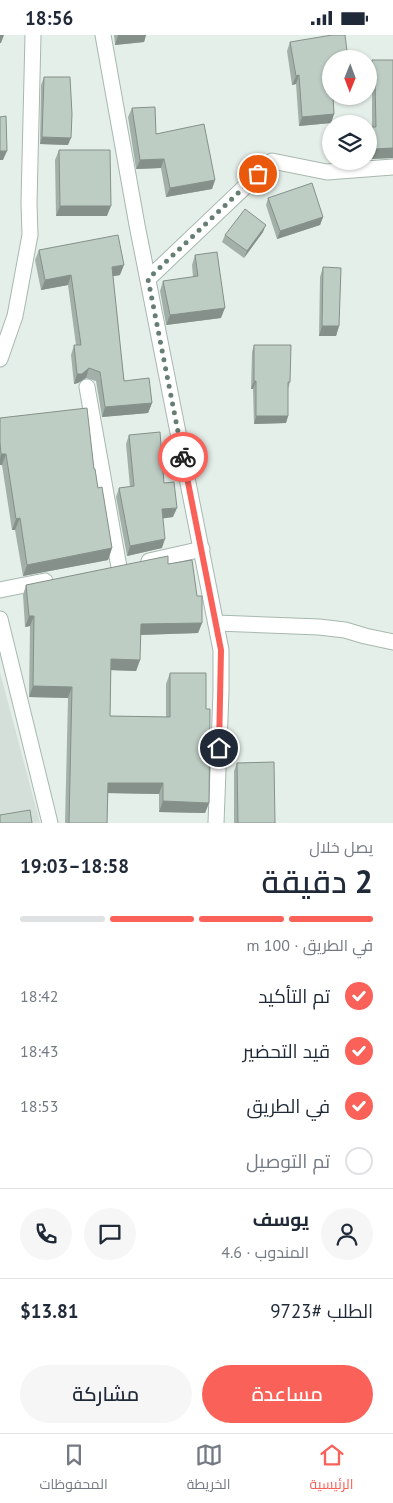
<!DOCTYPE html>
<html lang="ar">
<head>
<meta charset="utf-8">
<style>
	body { margin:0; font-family:"PT Sans",Cairo,sans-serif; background:#f6f6f7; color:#1f2937; direction:rtl; height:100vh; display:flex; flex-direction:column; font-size:19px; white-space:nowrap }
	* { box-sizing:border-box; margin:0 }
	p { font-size:16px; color:#747a83 }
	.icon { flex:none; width:28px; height:28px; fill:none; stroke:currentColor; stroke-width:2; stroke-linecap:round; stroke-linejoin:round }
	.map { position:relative; height:788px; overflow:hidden; direction:ltr }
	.panel { display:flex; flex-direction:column; background:#fff; flex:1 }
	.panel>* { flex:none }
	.needle { width:32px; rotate:181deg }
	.fabs { position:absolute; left:322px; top:15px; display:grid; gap:10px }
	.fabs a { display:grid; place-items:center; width:55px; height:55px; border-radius:50%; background:#fff; box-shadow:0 1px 4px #0004; font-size:25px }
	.pin { position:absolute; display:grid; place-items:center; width:42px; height:42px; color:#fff; margin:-21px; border:2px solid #fff; border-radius:50%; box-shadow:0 1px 5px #0007 }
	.courier { position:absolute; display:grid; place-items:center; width:50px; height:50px; margin:-25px; border:4px solid #fa6159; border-radius:50%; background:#fff; color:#222; box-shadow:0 1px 6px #0007 }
	.overview em { font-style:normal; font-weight:600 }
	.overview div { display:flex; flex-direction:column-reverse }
	.overview { display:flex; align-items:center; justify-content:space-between; height:85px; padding:0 20px }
	h1 { font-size:32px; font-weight:600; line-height:38px }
	.bar { display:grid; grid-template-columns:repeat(4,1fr); gap:8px 5px; align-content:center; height:60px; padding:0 20px }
	.bar i { height:6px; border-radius:4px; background:#e0e1e3 }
	.bar .active { background:#fa6159 }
	.bar p { grid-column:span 4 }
	.line { display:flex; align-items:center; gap:12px; padding:0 20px; border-top:1px solid #e0e1e3 }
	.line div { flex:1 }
	.round { display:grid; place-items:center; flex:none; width:52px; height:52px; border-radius:26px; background:#f6f6f7 }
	ol { padding:0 20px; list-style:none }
	li { display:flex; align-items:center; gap:15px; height:55px }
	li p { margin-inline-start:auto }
	li .icon { padding:5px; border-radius:50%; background:#fa6159; color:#fff; stroke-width:4 }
	li:last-child { color:#747a83 }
	li i { width:28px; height:28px; border:2px solid #e0e1e3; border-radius:50% }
	.action { display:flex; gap:10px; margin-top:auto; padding:10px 20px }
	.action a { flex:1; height:58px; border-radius:30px; background:#fa6159; color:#fff; font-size:20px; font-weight:600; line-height:58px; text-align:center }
	.action a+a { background:#f6f6f7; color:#1f2937 }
	.status { display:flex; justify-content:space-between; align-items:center; height:35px; padding:0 25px; background:#fff; direction:ltr }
	.status svg { height:14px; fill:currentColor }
	.menu { display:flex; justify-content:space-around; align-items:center; height:70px; border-top:1px solid #e0e1e3; background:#fff; font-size:14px; color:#747a83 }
	.menu a { display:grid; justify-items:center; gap:2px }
	.menu .active { color:#fa6159 }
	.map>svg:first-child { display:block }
</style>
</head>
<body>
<div class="status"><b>18:56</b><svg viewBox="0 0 49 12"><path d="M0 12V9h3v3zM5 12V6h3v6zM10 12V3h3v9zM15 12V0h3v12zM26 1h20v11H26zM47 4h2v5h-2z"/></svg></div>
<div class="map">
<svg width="393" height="788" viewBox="0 0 393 788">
	<rect width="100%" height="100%" fill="#e5efe9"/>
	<polygon fill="#d3dfd8" points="0,637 40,788 0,788"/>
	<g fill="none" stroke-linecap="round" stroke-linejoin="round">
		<g stroke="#a7b8af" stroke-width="17">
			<g id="street">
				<polyline points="103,0 137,190 221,615 221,657 216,788"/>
				<polyline points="148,244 272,126 327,137 393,132"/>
				<polyline points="0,324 15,281 30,200 29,168 33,0"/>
				<polyline points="87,352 119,532"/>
				<polyline points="149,526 202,514"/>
				<polyline points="0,555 45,546"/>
				<polyline points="0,584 50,788"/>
				<polyline points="216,588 319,592 345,595 365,601 393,607"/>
			</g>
		</g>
		<use href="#street" stroke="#fff" stroke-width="15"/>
	</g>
	<g fill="#a3b0a9">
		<polygon points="114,0 146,0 144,7 115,10"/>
		<polygon points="290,7 331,24 331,61 334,79 331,88 299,91 296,49 292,50 287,16"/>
		<polygon points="372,25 393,25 393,123 369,124 369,100 372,92 372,57 369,57 369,33"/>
		<polygon points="44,42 68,110 40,109 41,50"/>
		<polygon points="132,73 156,99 215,145 212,154 166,162 161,133 136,134 128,82"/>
		<polygon points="59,115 107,181 56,181 55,125"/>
		<polygon points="268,163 323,182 320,190 277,204 266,170"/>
		<polygon points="263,197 244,223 222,207 225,200"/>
		<polygon points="39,215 120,240 113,241 124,346 152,368 148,378 102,382 96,346 86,343 78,348 74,349 71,320 74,310 76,310 68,250 41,255 35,225"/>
		<polygon points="195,220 221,283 166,290 160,256 163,246 193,242 192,230"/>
		<polygon points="323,232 339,291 336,301 319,301 320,242"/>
		<polygon points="254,310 290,347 288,354 288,381 286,388 254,389 253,354 251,354 252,317"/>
		<polygon points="0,383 94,434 112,513 108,525 23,541 15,495 12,495 2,430 0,430"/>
		<polygon points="129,400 164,448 173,482 163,483 162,513 127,521 116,462 119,453 130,452 126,409"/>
		<polygon points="168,529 197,561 202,588 198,598 140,600 140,625 136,636 111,635 110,681 166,682 166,649 170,638 206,674 209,768 205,778 159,777 159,759 108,758 107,788 65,788 68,663 29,662 30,591 25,592 23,560 26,550"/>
		<polygon points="237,728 275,788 234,788 234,736"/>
	</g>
	<g fill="#849089">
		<polygon points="0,0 4,0 1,8 0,8"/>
		<polygon points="118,0 146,0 144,7 115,10"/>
		<polygon points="299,40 296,49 292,50 296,41"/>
		<polygon points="372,47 375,47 372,57 369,57"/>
		<polygon points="334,79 331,88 299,91 302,82"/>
		<polygon points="42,102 71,103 68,110 40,109"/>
		<polygon points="393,113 393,123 369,124 372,114"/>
		<polygon points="0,116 7,116 3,125 0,125"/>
		<polygon points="164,124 161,133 136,134 140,125"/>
		<polygon points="215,145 212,154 166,162 170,153"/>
		<polygon points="60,171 111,171 107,181 56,181"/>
		<polygon points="323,182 320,190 277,204 280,196"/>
		<polygon points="266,190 263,197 244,223 247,216"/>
		<polygon points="124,230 120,240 109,242 112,232"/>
		<polygon points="71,240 68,250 41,255 45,245"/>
		<polygon points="225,273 221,283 166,290 170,280"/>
		<polygon points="322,291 339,291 336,301 319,301"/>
		<polygon points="89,333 86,343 78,348 74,349 77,339"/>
		<polygon points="254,346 256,346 253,354 251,354"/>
		<polygon points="152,368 148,378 102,382 105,372"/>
		<polygon points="256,381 288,381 286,388 254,389"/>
		<polygon points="1,419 6,419 2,430 0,430 0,423"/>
		<polygon points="177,473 173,482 159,484 162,474"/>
		<polygon points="20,483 15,495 12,495 16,484"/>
		<polygon points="165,504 162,513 127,521 130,511"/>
		<polygon points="112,513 108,525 23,541 27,530"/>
		<polygon points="29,581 34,581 30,591 25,592"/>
		<polygon points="202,588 198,598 137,600 141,589"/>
		<polygon points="111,624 140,625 136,636 108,635"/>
		<polygon points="33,651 72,652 68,663 29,662"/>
		<polygon points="108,748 163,748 159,759 104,758"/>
		<polygon points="163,766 209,768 205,778 159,777"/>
	</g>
	<g fill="#bdcdc4" stroke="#849089">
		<polygon points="332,0 345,0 348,24 331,24 331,35 330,35 331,61 333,61 334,79 302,82 299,40 296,41 290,7"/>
		<polygon points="372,25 393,25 393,113 372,114 372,92 376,92 375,47 372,47"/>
		<polygon points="44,42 70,42 72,79 71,103 42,102"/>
		<polygon points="155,72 156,99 204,89 215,145 170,153 164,124 140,125 132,73"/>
		<polygon points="6,81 7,116 0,116 0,82"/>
		<polygon points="59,115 110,115 111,171 60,171"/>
		<polygon points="312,148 323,182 280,196 268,163"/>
		<polygon points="245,174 266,190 247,216 225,200"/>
		<polygon points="118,200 124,230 112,232 124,346 149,343 152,368 105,372 100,337 89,333 82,339 77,339 74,310 81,310 71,240 45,245 39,215"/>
		<polygon points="217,217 225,273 170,280 163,246 198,241 195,220"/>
		<polygon points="323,232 341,233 339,291 322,291"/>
		<polygon points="254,310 291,310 290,347 288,347 288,381 256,381 256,346 254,346"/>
		<polygon points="87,373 94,434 95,434 98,453 102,452 112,513 27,530 20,483 16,484 6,419 1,419 0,407 0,383"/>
		<polygon points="160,397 164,448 174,447 177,473 162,474 165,504 130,511 119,453 134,451 129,400"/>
		<polygon points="168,521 168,529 192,525 197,561 202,561 202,588 141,589 140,625 111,624 110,681 170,682 170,638 206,638 206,674 210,674 209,768 163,766 163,748 108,748 107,788 69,788 72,652 33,651 34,581 29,581 26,550"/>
		<polygon points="274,727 275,788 238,788 237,728"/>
		<polygon points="30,775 32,788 0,788 0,780"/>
	</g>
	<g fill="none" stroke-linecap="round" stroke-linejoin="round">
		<polyline stroke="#677f73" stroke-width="5" stroke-dasharray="0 9" points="183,422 148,244 258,139"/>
		<polyline stroke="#fa6159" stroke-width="6" points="183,422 221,615 219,713"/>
	</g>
</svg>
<div class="fabs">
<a><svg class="needle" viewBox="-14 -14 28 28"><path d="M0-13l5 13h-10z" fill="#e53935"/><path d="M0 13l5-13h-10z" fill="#747a83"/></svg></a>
<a><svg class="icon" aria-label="layers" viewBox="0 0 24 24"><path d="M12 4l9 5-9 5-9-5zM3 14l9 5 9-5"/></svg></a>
</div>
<div class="pin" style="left:258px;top:139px;background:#ea580c"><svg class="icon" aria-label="bag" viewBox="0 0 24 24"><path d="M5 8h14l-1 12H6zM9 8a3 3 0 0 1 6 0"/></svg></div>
<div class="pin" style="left:219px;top:713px;background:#1f2937"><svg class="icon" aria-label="home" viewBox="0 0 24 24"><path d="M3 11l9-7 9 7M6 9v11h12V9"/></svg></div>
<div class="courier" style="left:183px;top:422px"><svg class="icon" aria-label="bike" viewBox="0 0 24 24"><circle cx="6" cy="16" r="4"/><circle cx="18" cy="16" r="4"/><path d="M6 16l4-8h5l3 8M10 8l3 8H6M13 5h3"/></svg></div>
</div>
<section class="panel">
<div class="overview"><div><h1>2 دقيقة</h1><p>يصل خلال</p></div><em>18:58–19:03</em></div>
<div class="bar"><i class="active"></i><i class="active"></i><i class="active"></i><i></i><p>في الطريق · 100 m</p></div>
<ol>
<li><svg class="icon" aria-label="check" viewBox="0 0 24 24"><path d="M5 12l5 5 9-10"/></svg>تم التأكيد<p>18:42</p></li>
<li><svg class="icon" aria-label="check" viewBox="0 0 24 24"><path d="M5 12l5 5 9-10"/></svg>قيد التحضير<p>18:43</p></li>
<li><svg class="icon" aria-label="check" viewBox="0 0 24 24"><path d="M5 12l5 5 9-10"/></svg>في الطريق<p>18:53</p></li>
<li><i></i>تم التوصيل</li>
</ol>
<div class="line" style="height:90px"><a class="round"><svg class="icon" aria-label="person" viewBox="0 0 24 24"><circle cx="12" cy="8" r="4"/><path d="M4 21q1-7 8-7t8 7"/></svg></a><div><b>يوسف</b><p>المندوب · 4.6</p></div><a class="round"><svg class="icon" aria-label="chat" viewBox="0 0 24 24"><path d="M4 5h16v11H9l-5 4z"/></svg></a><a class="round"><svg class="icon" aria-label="phone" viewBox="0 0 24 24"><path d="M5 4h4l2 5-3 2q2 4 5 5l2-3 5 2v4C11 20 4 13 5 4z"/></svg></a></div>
<div class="line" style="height:65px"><div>الطلب #9723</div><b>$13.81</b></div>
<div class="action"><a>مساعدة</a><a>مشاركة</a></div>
</section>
<nav class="menu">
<a class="active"><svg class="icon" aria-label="home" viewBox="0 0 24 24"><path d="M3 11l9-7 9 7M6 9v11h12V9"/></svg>الرئيسية</a>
<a><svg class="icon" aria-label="map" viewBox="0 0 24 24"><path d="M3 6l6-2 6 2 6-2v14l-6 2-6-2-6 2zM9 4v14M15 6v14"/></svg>الخريطة</a>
<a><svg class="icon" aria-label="saved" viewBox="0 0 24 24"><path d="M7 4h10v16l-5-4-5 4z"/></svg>المحفوظات</a>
</nav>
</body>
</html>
